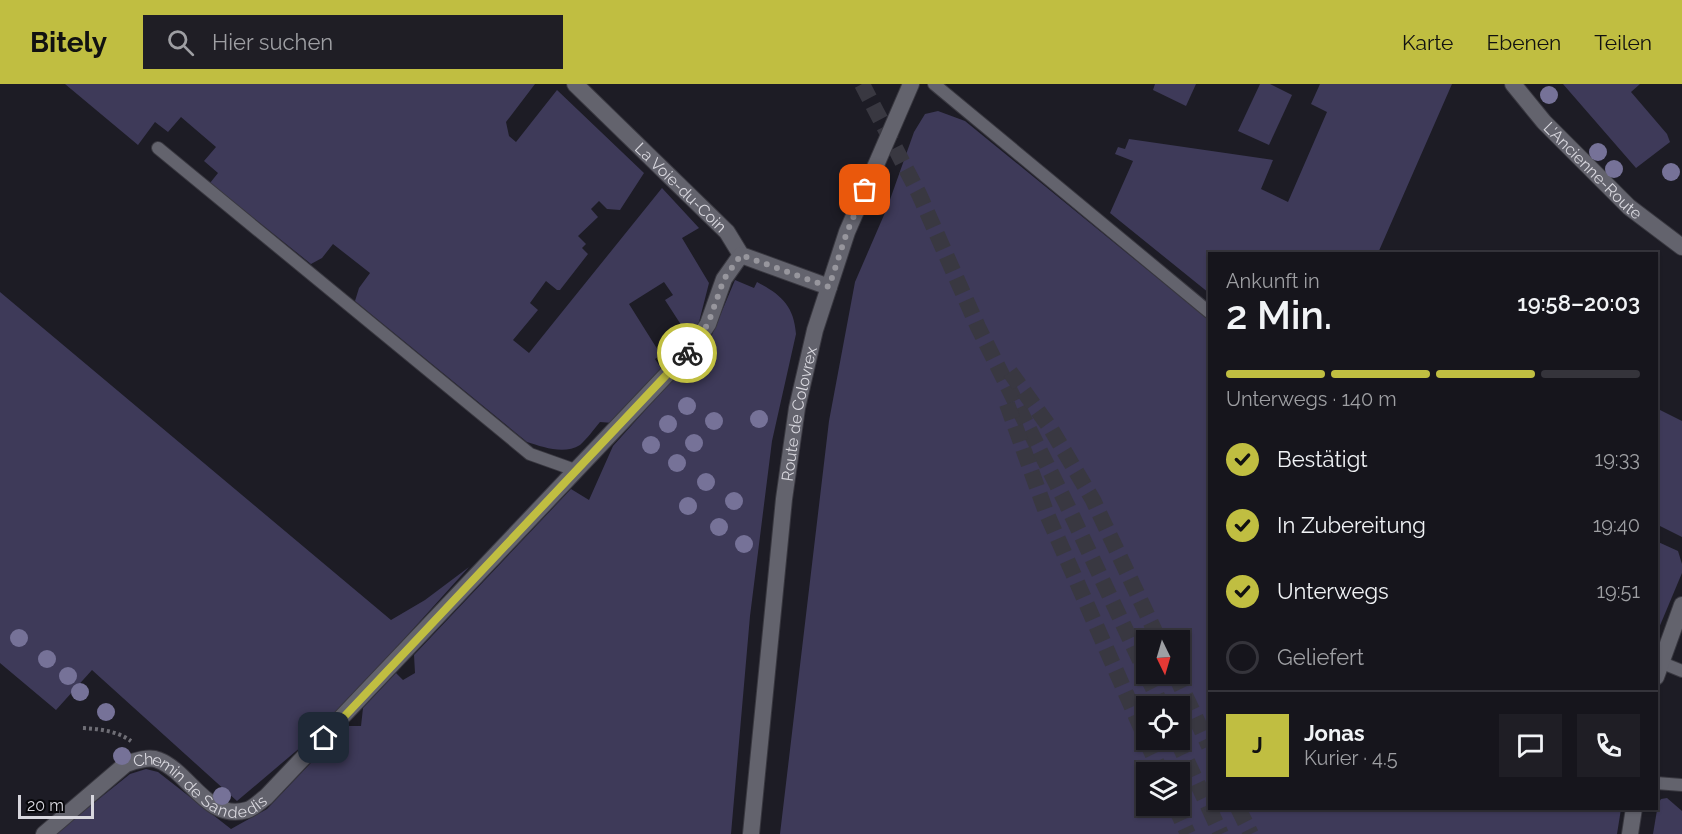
<!DOCTYPE html>
<html lang="de">
<head>
<meta charset="utf-8">
<style>
	body { margin:0; font-family:Raleway,sans-serif; background:#1f1e25; color:#f1f3f6; height:100vh; display:flex; flex-direction:column; font-size:22px; white-space:nowrap }
	* { box-sizing:border-box; margin:0 }
	p { font-size:20px; color:#9e9fa3 }
	.icon { flex:none; width:33px; height:33px; fill:none; stroke:currentColor; stroke-width:2; stroke-linecap:round; stroke-linejoin:round }
	.map { position:relative; flex:1; overflow:hidden }
	.drawer { position:absolute; left:1208px; top:168px; width:450px; height:558px; display:flex; flex-direction:column; background:#16151c; border-radius:0px; box-shadow:0 2px 4px #0004,0 0 0 2px #35343b }
	.drawer>* { flex:none }
	.needle { width:39px; rotate:175deg }
	.fabs { position:absolute; left:1136px; top:546px; display:grid; gap:12px }
	.fabs a { display:grid; place-items:center; width:54px; height:54px; border-radius:0px; background:#16151c; box-shadow:0 2px 4px #0004,0 0 0 2px #35343b; font-size:30px }
	.scale { position:absolute; left:18px; bottom:15px; width:76px; box-sizing:border-box; padding-left:6px; border:3px solid #d8d7de; border-top:0; font-size:16px; line-height:21px; white-space:nowrap; color:#d8d7de; -webkit-text-stroke:4px #07070a; paint-order:stroke }
	.pin { position:absolute; display:grid; place-items:center; width:51px; height:51px; color:#fff; margin:-26px; border-radius:12px; box-shadow:0 3px 9px #0006 }
	.courier { position:absolute; display:grid; place-items:center; width:60px; height:60px; margin:-30px; border:4px solid #c0be41; border-radius:50%; background:#fff; color:#222; box-shadow:0 2px 8px #0007 }
	.head em { font-style:normal; font-weight:600 }
	.head div { display:flex; flex-direction:column-reverse }
	.head { display:flex; align-items:center; justify-content:space-between; height:102px; padding:0 18px }
	h1 { font-size:39px; font-weight:600; line-height:45px }
	.bar { display:grid; grid-template-columns:repeat(4,1fr); gap:9px 6px; align-content:center; height:72px; padding:0 18px }
	.bar i { height:8px; border-radius:4px; background:#35343b }
	.bar .on { background:#c0be41 }
	.bar p { grid-column:span 4 }
	.line { display:flex; align-items:center; gap:15px; padding:0 18px; border-top:2px solid #35343b }
	.line div { flex:1 }
	.round { display:grid; place-items:center; flex:none; width:63px; height:63px; border-radius:0px; background:#1f1e25 }
	ol { padding:0 18px; list-style:none }
	li { display:flex; align-items:center; gap:18px; height:66px }
	li p { margin-inline-start:auto }
	li .icon { padding:6px; border-radius:50%; background:#c0be41; color:#111; stroke-width:4 }
	li:last-child { color:#9e9fa3 }
	li i { width:33px; height:33px; border:3px solid #35343b; border-radius:50% }
	header { display:flex; align-items:center; gap:36px; box-sizing:border-box; height:84px; padding:0 30px; background:#c0be41; color:#111 }
	header strong { font-size:28px }
	nav { display:flex; gap:33px; margin-inline-start:auto; font-size:21px }
	.search { width:420px; height:54px; background:#1f1e25; display:flex; align-items:center; gap:15px; box-sizing:border-box; padding:0 21px; border-radius:0px; color:#9e9fa3; font-size:22px }
	.map>svg:first-child { display:block }
</style>
</head>
<body>
<header>
<strong>Bitely</strong>
<div class="search"><svg class="icon" aria-label="search" viewBox="0 0 24 24"><circle cx="10" cy="10" r="6"/><path d="M15 15l6 6"/></svg>Hier suchen</div>
<nav><a>Karte</a><a>Ebenen</a><a>Teilen</a></nav>
</header>
<div class="map">
<svg width="1682" height="750" viewBox="0 0 1682 750">
	<rect width="100%" height="100%" fill="#1d1c25"/>
	<g fill="#3e3a59" fill-rule="evenodd">
		<path d="M65,0H535L506,38L509,52L516,58L557,6L644,89L620,126L607,125L599,117L591,125L598,133L578,152L586,160L582,164L588,170L560,206H557L546,197L530,219L538,226L513,256L529,269L662,104L699,144L682,154L709,199L698,242L687,250L665,216L673,211L664,198L629,220L661,271L655,275L662,286L613,339L600,338C594,345 587,355 580,361C564,371 543,363 527,358L355,217L359,204L370,189L333,160L322,174L311,180L210,99L218,89L204,77L216,63L181,33L168,48L155,38L138,61Z"/>
		<polygon points="1155,0 1196,0 1186,22 1153,6"/>
		<polygon points="1260,0 1270,0 1292,11 1269,61 1238,47"/>
		<polygon points="1320,0 1452,0 1378,169 1209,170 1209,209 1110,129 1133,77 1115,70 1118,63 1125,65 1129,55 1273,76 1261,105 1288,118 1327,28 1311,20"/>
		<polygon points="1563,0 1640,0 1631,8 1667,50 1670,58 1636,84"/>
		<path d="M938,27L965,37L1209,236V724L1621,725L1617,750H780L829,337L855,198L887,124L914,48L925,30ZM1146,556H1179V590H1146ZM1146,622H1179V656H1146ZM1146,688H1179V722H1146Z"/>
		<path d="M735,196L754,204L757,198C780,210 794,221 796,250L772,357L750,532L731,750H55L130,690L146,685L158,688L231,745L267,725L346,642H361L363,624L396,589L403,596L415,589L414,571L571,405L589,416L613,362L711,253Z"/>
		<polygon points="0,208 391,536 425,516 469,483 311,658 308,657 237,717 92,586 56,626 0,579"/>
		<polygon points="1656,324 1682,337 1682,453 1656,440"/>
		<polygon points="1656,457 1678,467 1682,480 1682,489 1656,551"/>
		<polygon points="1667,714 1682,727 1682,750 1653,750 1658,720 1661,715"/>
	</g>
	<g fill="none" stroke-linecap="round" stroke-linejoin="round">
		<g stroke="#393841" stroke-width="16" stroke-dasharray="16 8" stroke-linecap="butt">
			<polyline points="862,0 919,110 978,243 1067,421 1146,589"/>
			<polyline points="1010,288 1051,345 1093,416 1159,556"/>
			<polyline points="1007,320 1046,428 1146,655"/>
			<polyline points="1146,590 1162,622"/>
			<polyline points="1175,590 1209,662"/>
			<polyline points="1146,656 1161,688"/>
			<polyline points="1177,656 1209,724"/>
			<polyline points="1175,722 1188,750"/>
			<polyline points="1209,724 1221,750"/>
			<polyline points="1238,724 1251,750"/>
		</g>
		<g stroke="#393840" stroke-width="14">
			<g id="service">
				<polyline points="934,0 1209,228"/>
				<polyline points="158,64 530,370 575,386"/>
				<polyline points="1660,578 1682,587"/>
				<polyline points="1656,699 1682,701"/>
			</g>
		</g>
		<g stroke="#393840" stroke-width="18">
			<g id="minor">
				<path id="s1" d="M575,0L727,148L741,171L829,203"/>
				<path id="s2" d="M1513,0L1544,38L1629,123L1682,163"/>
				<polyline points="1656,593 1682,521"/>
				<path id="s3" d="M44,750L126,680C135,677 149,672 158,676C190,688 207,738 247,726C254,724 260,717 266,713L691,265L708,240L724,195L741,171"/>
				<polyline points="1630,750 1634,724"/>
			</g>
		</g>
		<g stroke="#393840" stroke-width="18">
			<g id="tertiary">
				<path id="s4" d="M751,750L784,415L797,324L815,246L847,148L911,0"/>
			</g>
		</g>
		<path stroke="#6e6d75" stroke-width="4" stroke-dasharray="3 3" stroke-linecap="butt" d="M83,644C100,645 117,647 131,657"/>
		<use href="#service" stroke="#63636d" stroke-width="12"/>
		<use href="#minor" stroke="#63636d" stroke-width="16"/>
		<use href="#tertiary" stroke="#63636d" stroke-width="16"/>
	</g>
	<g fill="#767298">
		<circle cx="1549" cy="11" r="9"/>
		<circle cx="1598" cy="68" r="9"/>
		<circle cx="1614" cy="85" r="9"/>
		<circle cx="1671" cy="88" r="9"/>
		<circle cx="687" cy="322" r="9"/>
		<circle cx="759" cy="335" r="9"/>
		<circle cx="714" cy="337" r="9"/>
		<circle cx="668" cy="340" r="9"/>
		<circle cx="694" cy="359" r="9"/>
		<circle cx="651" cy="361" r="9"/>
		<circle cx="677" cy="379" r="9"/>
		<circle cx="706" cy="398" r="9"/>
		<circle cx="734" cy="417" r="9"/>
		<circle cx="688" cy="422" r="9"/>
		<circle cx="719" cy="443" r="9"/>
		<circle cx="744" cy="460" r="9"/>
		<circle cx="19" cy="554" r="9"/>
		<circle cx="47" cy="575" r="9"/>
		<circle cx="68" cy="592" r="9"/>
		<circle cx="80" cy="608" r="9"/>
		<circle cx="106" cy="628" r="9"/>
		<circle cx="122" cy="672" r="9"/>
		<circle cx="222" cy="712" r="9"/>
	</g>
	<g fill="none" stroke-linecap="round" stroke-linejoin="round">
		<polyline stroke="#97969d" stroke-width="6" stroke-dasharray="0 10.8" points="687,269 708,240 724,195 741,171 829,203 847,148 865,106"/>
		<polyline stroke="#c0be41" stroke-width="8" points="324,654 687,269"/>
	</g>
	<g text-anchor="middle" dominant-baseline="central" stroke-width="6" stroke-linejoin="round" paint-order="stroke">
		<g font-size="16" fill="#d8d7de" stroke="#07070a">
			<text stroke="none"><textPath href="#s2" startOffset="118">L'Ancienne-Route</textPath></text>
			<text stroke="none"><textPath href="#s1" startOffset="148">La Voie-du-Coin</textPath></text>
			<text stroke="none"><textPath href="#s4" startOffset="423">Route de Colovrex</textPath></text>
			<text stroke="none"><textPath href="#s3" startOffset="192">Chemin de Sandedis</textPath></text>
		</g>
	</g>
</svg>
<div class="fabs">
<a><svg class="needle" viewBox="-14 -14 28 28"><path d="M0-13l5 13h-10z" fill="#e53935"/><path d="M0 13l5-13h-10z" fill="#9e9fa3"/></svg></a>
<a><svg class="icon" aria-label="locate" viewBox="0 0 24 24"><circle cx="12" cy="12" r="6"/><path d="M12 2v4M12 18v4M2 12h4M18 12h4"/></svg></a>
<a><svg class="icon" aria-label="layers" viewBox="0 0 24 24"><path d="M12 4l9 5-9 5-9-5zM3 14l9 5 9-5"/></svg></a>
</div>
<div class="scale">20 m</div>
<div class="pin" style="left:865px;top:106px;background:#ea580c"><svg class="icon" aria-label="bag" viewBox="0 0 24 24"><path d="M5 8h14l-1 12H6zM9 8a3 3 0 0 1 6 0"/></svg></div>
<div class="pin" style="left:324px;top:654px;background:#1f2937"><svg class="icon" aria-label="home" viewBox="0 0 24 24"><path d="M3 11l9-7 9 7M6 9v11h12V9"/></svg></div>
<div class="courier" style="left:687px;top:269px"><svg class="icon" aria-label="bike" viewBox="0 0 24 24"><circle cx="6" cy="16" r="4"/><circle cx="18" cy="16" r="4"/><path d="M6 16l4-8h5l3 8M10 8l3 8H6M13 5h3"/></svg></div>
<section class="drawer">
<div class="head"><div><h1>2 Min.</h1><p>Ankunft in</p></div><em>19:58–20:03</em></div>
<div class="bar"><i class="on"></i><i class="on"></i><i class="on"></i><i></i><p>Unterwegs · 140 m</p></div>
<ol>
<li><svg class="icon" aria-label="check" viewBox="0 0 24 24"><path d="M5 12l5 5 9-10"/></svg>Bestätigt<p>19:33</p></li>
<li><svg class="icon" aria-label="check" viewBox="0 0 24 24"><path d="M5 12l5 5 9-10"/></svg>In Zubereitung<p>19:40</p></li>
<li><svg class="icon" aria-label="check" viewBox="0 0 24 24"><path d="M5 12l5 5 9-10"/></svg>Unterwegs<p>19:51</p></li>
<li><i></i>Geliefert</li>
</ol>
<div class="line" style="height:108px"><b class="round" style="background:#c0be41;color:#111">J</b><div><b>Jonas</b><p>Kurier · 4.5</p></div><a class="round"><svg class="icon" aria-label="chat" viewBox="0 0 24 24"><path d="M4 5h16v11H9l-5 4z"/></svg></a><a class="round"><svg class="icon" aria-label="phone" viewBox="0 0 24 24"><path d="M5 4h4l2 5-3 2q2 4 5 5l2-3 5 2v4C11 20 4 13 5 4z"/></svg></a></div>
</section>
</div>
</body>
</html>
